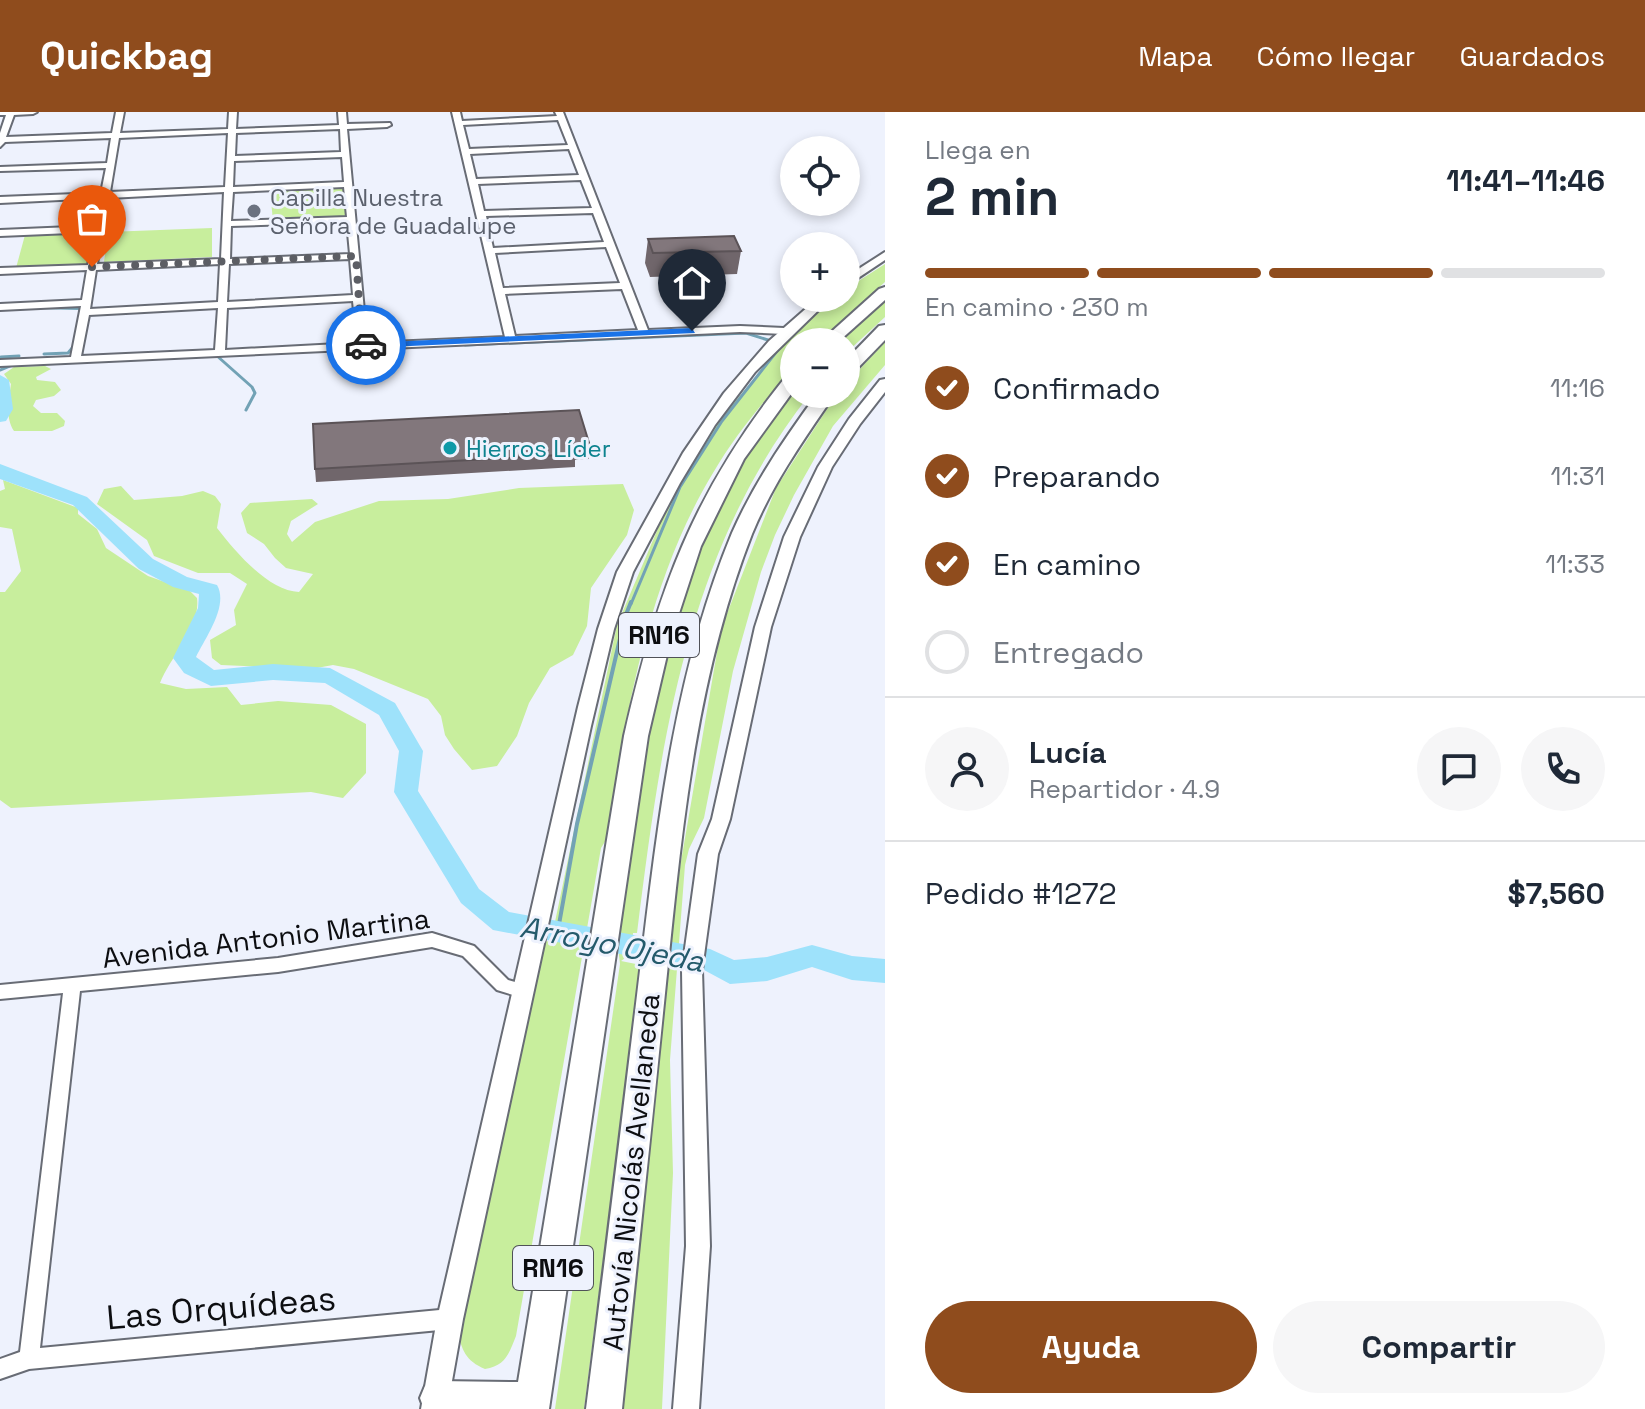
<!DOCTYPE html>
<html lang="es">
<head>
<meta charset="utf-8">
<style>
	body { margin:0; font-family:"Space Grotesk",sans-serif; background:#f6f6f7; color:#1f2937; height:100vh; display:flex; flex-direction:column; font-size:30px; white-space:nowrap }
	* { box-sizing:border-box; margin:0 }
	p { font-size:26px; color:#747a83 }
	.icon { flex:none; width:44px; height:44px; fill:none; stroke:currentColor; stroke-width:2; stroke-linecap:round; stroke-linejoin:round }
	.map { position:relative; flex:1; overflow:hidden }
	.panel { display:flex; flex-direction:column; background:#fff; width:760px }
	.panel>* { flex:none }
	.controls { position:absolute; left:780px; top:24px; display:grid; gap:16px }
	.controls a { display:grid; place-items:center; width:80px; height:80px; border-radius:50%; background:#fff; box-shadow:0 4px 12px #0003; font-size:40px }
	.pin { position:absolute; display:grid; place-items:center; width:68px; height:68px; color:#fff; margin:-82px -34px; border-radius:50% 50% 50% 0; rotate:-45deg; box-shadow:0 0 8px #0007 }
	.pin .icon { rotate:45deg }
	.courier { position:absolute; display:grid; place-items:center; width:80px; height:80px; margin:-40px; border:6px solid #1a73e8; border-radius:50%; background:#fff; color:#222; box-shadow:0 2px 10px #0007 }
	.summary em { font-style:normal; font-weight:600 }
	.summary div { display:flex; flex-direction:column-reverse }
	.summary { display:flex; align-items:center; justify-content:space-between; height:136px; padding:0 40px }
	h1 { font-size:52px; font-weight:600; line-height:60px }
	.bar { display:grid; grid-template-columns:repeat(4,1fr); gap:12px 8px; align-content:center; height:96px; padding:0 40px }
	.bar i { height:10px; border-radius:6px; background:#e0e1e3 }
	.bar .active { background:#8f4c1d }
	.bar p { grid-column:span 4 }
	.line { display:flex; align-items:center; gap:20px; padding:0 40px; border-top:2px solid #e0e1e3 }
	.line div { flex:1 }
	.round { display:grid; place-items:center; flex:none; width:84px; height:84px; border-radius:42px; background:#f6f6f7 }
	ol { padding:0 40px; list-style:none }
	li { display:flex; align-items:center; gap:24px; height:88px }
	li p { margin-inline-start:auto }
	li .icon { padding:8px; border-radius:50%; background:#8f4c1d; color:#fff; stroke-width:4 }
	li:last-child { color:#747a83 }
	li i { width:44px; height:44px; border:4px solid #e0e1e3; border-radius:50% }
	.primary-button { display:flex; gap:16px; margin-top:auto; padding:16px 40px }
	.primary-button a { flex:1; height:92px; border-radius:48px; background:#8f4c1d; color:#fff; font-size:32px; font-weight:600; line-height:92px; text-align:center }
	.primary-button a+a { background:#f6f6f7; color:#1f2937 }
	header { display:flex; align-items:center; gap:48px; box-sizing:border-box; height:112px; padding:0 40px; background:#8f4c1d; color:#fff }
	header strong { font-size:38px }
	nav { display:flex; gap:44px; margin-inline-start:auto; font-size:28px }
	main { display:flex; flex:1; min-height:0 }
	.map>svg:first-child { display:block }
</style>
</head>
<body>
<header>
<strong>Quickbag</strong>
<nav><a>Mapa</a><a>Cómo llegar</a><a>Guardados</a></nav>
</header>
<main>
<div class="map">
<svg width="885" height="1297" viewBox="0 0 885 1297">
	<rect width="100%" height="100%" fill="#eef2fd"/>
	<g fill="#c8ee9d">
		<polygon points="340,76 344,77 348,104 343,106 273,109 270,78"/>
		<polygon points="212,116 212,145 104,150 108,120"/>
		<polygon points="89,120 93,122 89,151 84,153 16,156 25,123"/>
		<path d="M885,152V170L818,230H794V255C764,289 736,322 713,361C646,472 626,604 606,728L601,736L516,1224C509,1242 505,1254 485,1257C466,1249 461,1238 458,1218L541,830L551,829L617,513L676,374L719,308L787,229L835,186H846V177Z"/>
		<polygon points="885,186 885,205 846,241 846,230 836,230"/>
		<polygon points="885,230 885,253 833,314 794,383 775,423 761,460 733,559 704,706 689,737 685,753 670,948 673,1061 662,1297 620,1297 666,848 669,848 671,827 668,825 721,517 776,376 829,294 839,282 846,282 846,272"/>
		<path d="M45,254L51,257L36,265L37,268L55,270L61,278L54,284L36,288L33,294L41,301H57L65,309L64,314L52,319H14C5,306 9,287 11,272L4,262L14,255Z"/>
		<path d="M794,275V282H810C686,439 661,629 637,821H633L631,842L621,849L641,853L584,1297H555L620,852L616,818L609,817L662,549L693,449L753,329Z"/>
		<path d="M3,368L78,396V402L97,417L106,436L148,464L190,479L197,486C201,515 170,545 160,571L186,577L227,575L241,593L278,589L331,593L366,612V661L343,686L311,680L11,696L0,688V480H5L21,459L12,417L0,415V379L5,377Z"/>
		<path d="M623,372L634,398L627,423L591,476L587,514L573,543L550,556L529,591L517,624L497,654L472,658L454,637L445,623L441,604L428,587L354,557L333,553L311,557L221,553L212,546L210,528L236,513L234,498L247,472L230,461H198L154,444L147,428L97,392L104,377L121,374L134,388L182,384L203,379L215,384L221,392L217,416C235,439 268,479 299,480L313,462L286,456L275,446L264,432L247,421L241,401L250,391L312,387L318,392L291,409L287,422L292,430L315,410L379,389L448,387L519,376Z"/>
	</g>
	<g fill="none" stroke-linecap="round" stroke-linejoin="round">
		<polyline stroke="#72a2b5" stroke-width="2" points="35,196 80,197 79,203"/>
		<g stroke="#72a2b5" stroke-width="3">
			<polyline points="465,233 746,221 768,228"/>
			<polyline points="44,242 68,241 73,235"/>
			<polyline points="216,243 252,275 255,281 246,298"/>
			<polyline points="1,245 19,244"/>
			<polyline points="0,258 12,253"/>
			<polyline points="631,492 680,375 722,309 781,234"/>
		</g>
		<polyline stroke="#72a2b5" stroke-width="4" points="558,818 577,712 625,505 631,490"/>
		<g fill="#9ee2fb" fill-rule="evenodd">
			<polygon points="0,263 9,268 13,297 6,309 0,310"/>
			<path d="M0,352L87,385L153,447L187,465L217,473C229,494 205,526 196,545L214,558L273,552L330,556L395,591L423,639L418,679L479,777L509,800L710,837L734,848L767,845L812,833L852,844L885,847V871L852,868L812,855L767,869L730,872L704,858L493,818L461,791L394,680L399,639L379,603L325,571L273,568L211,574L184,561L173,546L198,496L199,482L173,475L139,457L73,393L0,367Z"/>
		</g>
		<g stroke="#686c75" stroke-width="4">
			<g id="street">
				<path d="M0,0H37L33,2L14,3L6,25L112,21L116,0H124L120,21L228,17L229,0H237L236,17L339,13L338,0H346L347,12L390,11L391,13L387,15L347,17L367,231L505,225L452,0H460L462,9L557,4L555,0H563L648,218L740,214L784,216L789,219L784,222L740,220L0,254V248L71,245L81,194L0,198V192L82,188L87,158L0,162V156L88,153L94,120L0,124V118L95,114L100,86L0,91V85L101,81L106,56L0,59V55L107,51L111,26L5,30L0,35V21L6,3H0ZM558,8L568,33L469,37L463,13ZM340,17L341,40L235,44L236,21ZM228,21L225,75L110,80L119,26ZM569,37L579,63L476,67L470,42ZM342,45L344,70L233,75L234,49ZM581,68L592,96L484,99L478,72ZM344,75L347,105L231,109L233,80ZM224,80L221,147L97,152L109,86ZM593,101L604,130L493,136L486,104ZM347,110L350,142L230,147L231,114ZM606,135L620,171L503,176L495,141ZM350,147L353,183L227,190L229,152ZM220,152L218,190L90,197L96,158ZM622,177L638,218L515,224L505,182ZM353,189L357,231L225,238L227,196ZM218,196L215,238L81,244L89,203Z"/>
				<polygon points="432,821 474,834 508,868 529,874 531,879 529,884 523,886 497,878 463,844 432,835 278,860 80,879 40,1236 450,1197 457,1200 460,1207 457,1214 450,1217 29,1257 0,1267 0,1247 20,1240 63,881 0,887 0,873 278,846"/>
			</g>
		</g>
		<g stroke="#686c75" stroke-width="4">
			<g id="secondary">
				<polygon points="885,140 885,148 846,174 846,165"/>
				<polygon points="818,186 831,186 755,260 715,313 680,371 633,460 614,517 591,614 463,1207 447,1297 421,1297 437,1207 578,595 598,517 617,460 683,341 724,281 769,229"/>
				<polygon points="885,267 885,280 860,312 832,355 800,425 771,515 730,707 718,742 702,858 710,1134 699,1297 673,1297 686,1134 682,858 698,742 712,707 755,515 784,425 818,355 849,307 880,268"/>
			</g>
		</g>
		<g stroke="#686c75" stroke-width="4">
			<g id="highway">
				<polygon points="885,175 885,188 838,230 820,230 879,177"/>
				<polygon points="885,213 885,228 852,262 846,263 846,248 879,214"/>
				<path d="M794,261V278L744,347L701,434L671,526L648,624L549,1297H424L420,1286L425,1274L437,1269L518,1270L624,624C657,480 693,379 788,262Z"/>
				<path d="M817,282H835C804,327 773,371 752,422C692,575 680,739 663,901C650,1033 635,1165 622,1297H586C603,1165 619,1033 635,900C655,739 669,573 732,421C754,371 785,326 817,282Z"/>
			</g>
		</g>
		<use href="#street" fill="#fff" fill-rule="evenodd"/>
		<use href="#secondary" fill="#fff" fill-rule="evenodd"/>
		<use href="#highway" fill="#fff" fill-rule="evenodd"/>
	</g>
	<g fill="#70666b">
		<polygon points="648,127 741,139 737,162 650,165 645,151"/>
		<polygon points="590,334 589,347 575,348 575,355 316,370 315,357"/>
	</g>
	<g fill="#82777c" stroke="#5b5357" stroke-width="2">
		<polygon points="734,124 741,139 653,141 648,127"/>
		<polygon points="579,298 590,334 574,335 576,342 315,357 313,312"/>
	</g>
	<polygon fill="#1a73e8" points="692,216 695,221 366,236 361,233 366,231"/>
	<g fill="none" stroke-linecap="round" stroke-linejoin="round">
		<polyline stroke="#5c5e64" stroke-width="8" stroke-dasharray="0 14.4" points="92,155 356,144 362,234 366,233"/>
	</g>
	<circle fill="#6b7280" stroke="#eef2fd" stroke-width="3" cx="254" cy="99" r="8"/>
	<circle fill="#0f9aa8" stroke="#eef2fd" stroke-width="3" cx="450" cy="336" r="8"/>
	<g text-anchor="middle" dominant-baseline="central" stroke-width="6" stroke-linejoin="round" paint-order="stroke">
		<g font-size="24" fill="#5b616d" stroke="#eef2fd" text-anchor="start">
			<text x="270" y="85">Capilla Nuestra<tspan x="270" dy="28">Señora de Guadalupe</tspan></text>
		</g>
		<g font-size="24" fill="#0d838f" stroke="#eef2fd" text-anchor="start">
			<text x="466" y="336">Hierros Líder</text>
		</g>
		<g fill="#eef2fd" stroke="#505258" stroke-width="2">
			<rect x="619" y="501" width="80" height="44" rx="6"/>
			<rect x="513" y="1134" width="80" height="44" rx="6"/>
		</g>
		<g font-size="26" font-weight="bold" fill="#0d0e11">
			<text x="659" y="523">RN16</text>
			<text x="553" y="1156">RN16</text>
		</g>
		<g font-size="28" fill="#0d0e11" stroke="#eef2fd">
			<text transform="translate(266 826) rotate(-7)">Avenida Antonio Martina</text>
			<text transform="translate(631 1060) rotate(-84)">Autovía Nicolás Avellaneda</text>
		</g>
		<g font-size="30" font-style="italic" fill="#245a6b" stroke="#eef2fd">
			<text transform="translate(612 832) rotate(11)">Arroyo Ojeda</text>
		</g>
		<g font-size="34" fill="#0d0e11" stroke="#eef2fd">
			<text transform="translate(221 1196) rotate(-5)">Las Orquídeas</text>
		</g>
	</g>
</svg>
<div class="controls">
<a><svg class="icon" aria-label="locate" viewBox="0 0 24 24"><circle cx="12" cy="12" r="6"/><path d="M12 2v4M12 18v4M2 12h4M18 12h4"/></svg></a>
<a>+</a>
<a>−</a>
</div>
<div class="pin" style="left:92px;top:155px;background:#ea580c"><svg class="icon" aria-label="bag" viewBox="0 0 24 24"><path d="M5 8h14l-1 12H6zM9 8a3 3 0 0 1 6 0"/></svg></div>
<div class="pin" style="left:692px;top:219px;background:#1f2937"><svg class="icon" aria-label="home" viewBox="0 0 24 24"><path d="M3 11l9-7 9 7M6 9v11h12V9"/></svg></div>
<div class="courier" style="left:366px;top:233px"><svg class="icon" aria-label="car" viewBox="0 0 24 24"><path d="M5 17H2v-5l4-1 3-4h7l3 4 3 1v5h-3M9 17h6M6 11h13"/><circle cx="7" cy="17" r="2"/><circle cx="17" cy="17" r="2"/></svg></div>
</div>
<section class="panel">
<div class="summary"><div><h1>2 min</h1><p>Llega en</p></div><em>11:41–11:46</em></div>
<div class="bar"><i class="active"></i><i class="active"></i><i class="active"></i><i></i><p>En camino · 230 m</p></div>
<ol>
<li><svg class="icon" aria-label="check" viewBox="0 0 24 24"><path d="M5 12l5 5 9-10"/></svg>Confirmado<p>11:16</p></li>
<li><svg class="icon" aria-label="check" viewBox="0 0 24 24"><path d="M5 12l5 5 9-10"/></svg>Preparando<p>11:31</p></li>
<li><svg class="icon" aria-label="check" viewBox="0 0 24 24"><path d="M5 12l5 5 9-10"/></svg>En camino<p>11:33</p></li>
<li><i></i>Entregado</li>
</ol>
<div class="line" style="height:144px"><a class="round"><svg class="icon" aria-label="person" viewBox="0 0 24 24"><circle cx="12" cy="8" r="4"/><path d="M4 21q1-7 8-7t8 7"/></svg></a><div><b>Lucía</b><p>Repartidor · 4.9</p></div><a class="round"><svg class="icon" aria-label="chat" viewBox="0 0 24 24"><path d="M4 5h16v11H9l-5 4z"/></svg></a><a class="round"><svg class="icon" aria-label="phone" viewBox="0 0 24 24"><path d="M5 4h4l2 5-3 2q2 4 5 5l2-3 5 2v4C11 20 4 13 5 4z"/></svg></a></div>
<div class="line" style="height:104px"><div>Pedido #1272</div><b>$7,560</b></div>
<div class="primary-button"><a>Ayuda</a><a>Compartir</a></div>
</section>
</main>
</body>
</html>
